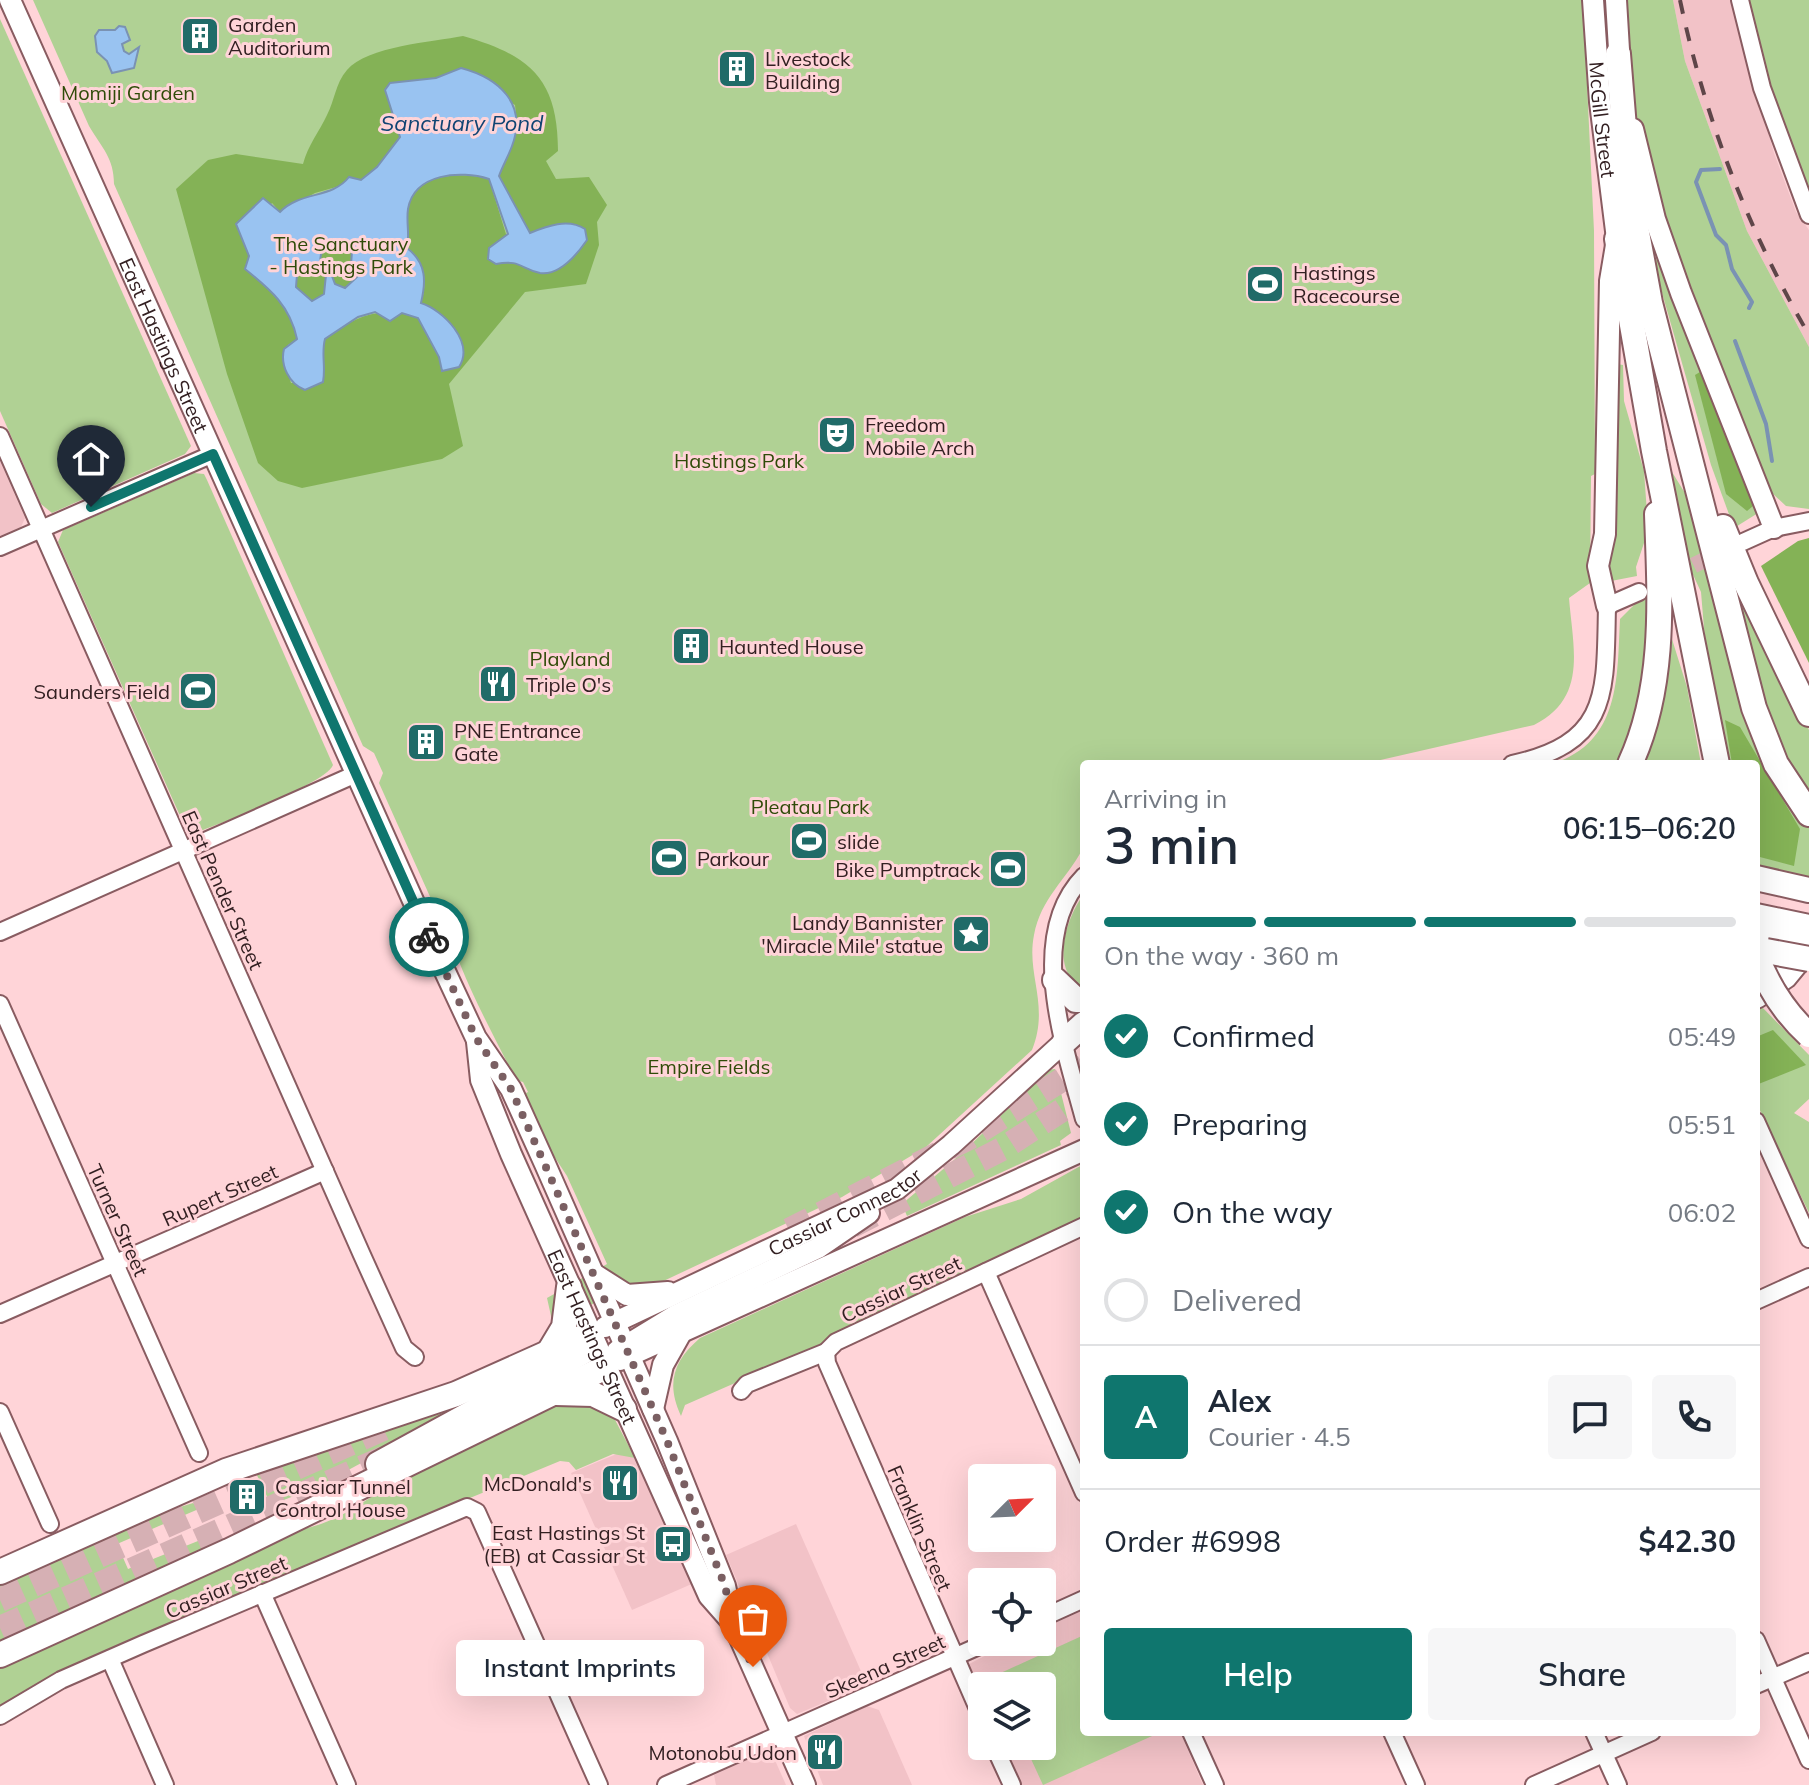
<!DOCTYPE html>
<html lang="en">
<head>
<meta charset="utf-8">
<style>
	body { margin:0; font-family:Mulish,sans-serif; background:#f6f6f7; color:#1f2937; height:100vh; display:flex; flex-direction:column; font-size:30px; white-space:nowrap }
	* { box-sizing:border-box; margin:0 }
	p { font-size:26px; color:#747a83 }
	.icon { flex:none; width:44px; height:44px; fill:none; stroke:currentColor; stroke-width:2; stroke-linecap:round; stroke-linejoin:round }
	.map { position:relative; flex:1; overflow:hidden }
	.side { position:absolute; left:1080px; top:760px; width:680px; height:976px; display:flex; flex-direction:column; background:#fff; border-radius:8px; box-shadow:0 8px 32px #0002 }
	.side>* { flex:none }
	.needle { width:52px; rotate:66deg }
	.buttons { position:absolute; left:968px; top:1464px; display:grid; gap:16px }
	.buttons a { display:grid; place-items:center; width:88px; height:88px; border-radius:8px; background:#fff; box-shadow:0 8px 32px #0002; font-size:40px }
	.pin { position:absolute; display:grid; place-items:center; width:68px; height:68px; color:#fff; margin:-82px -34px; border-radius:50% 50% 50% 0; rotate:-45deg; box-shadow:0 0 8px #0007 }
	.pin .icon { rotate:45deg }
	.courier { position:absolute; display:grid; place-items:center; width:80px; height:80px; margin:-40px; border:6px solid #0f766e; border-radius:50%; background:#fff; color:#222; box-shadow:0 2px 10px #0007 }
	.bubble { position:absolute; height:56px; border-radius:8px; background:#fff; box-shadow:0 8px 32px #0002; font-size:26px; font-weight:600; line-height:56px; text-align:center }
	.headline em { font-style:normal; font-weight:600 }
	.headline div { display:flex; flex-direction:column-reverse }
	.headline { display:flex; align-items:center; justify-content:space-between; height:136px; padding:0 24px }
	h1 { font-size:52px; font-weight:600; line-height:60px }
	.bar { display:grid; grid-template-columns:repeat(4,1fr); gap:12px 8px; align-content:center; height:96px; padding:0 24px }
	.bar i { height:10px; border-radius:6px; background:#e0e1e3 }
	.bar .on { background:#0f766e }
	.bar p { grid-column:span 4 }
	.line { display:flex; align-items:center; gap:20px; padding:0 24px; border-top:2px solid #e0e1e3 }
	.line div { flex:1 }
	.round { display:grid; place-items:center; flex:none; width:84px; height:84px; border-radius:8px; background:#f6f6f7 }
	ol { padding:0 24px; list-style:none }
	li { display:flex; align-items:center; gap:24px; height:88px }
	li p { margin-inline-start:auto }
	li .icon { padding:8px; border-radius:50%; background:#0f766e; color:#fff; stroke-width:4 }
	li:last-child { color:#747a83 }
	li i { width:44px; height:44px; border:4px solid #e0e1e3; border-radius:50% }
	.action { display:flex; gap:16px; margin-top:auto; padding:16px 24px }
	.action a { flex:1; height:92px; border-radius:8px; background:#0f766e; color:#fff; font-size:32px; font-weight:600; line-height:92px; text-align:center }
	.action a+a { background:#f6f6f7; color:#1f2937 }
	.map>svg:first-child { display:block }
</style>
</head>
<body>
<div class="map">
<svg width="1809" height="1785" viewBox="0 0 1809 1785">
	<rect width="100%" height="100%" fill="#ffd4d8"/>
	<g fill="#f2c2c7">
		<polygon points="1673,0 1731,0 1774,153 1796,212 1809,230 1809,347 1747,231 1685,61"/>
		<polygon points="0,461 25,518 21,527 0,536"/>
		<polygon points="619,1453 635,1458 694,1583 632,1610 571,1473"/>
		<polygon points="796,1524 864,1678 859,1688 797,1714 790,1708 726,1555"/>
		<polygon points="1084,1610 1084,1732 1180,1732 1203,1785 1019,1785 1002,1746 1042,1746 1042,1686 982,1686 982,1701 969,1664 1012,1642 1042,1642 1042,1629"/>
		<polygon points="867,1706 879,1710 912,1785 823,1785 804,1736"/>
		<polygon points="764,1752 774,1758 786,1785 716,1785 714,1775"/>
	</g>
	<g fill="#b0d194">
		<path d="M33,0H1583L1594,231L1595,474L1591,476L1590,583L1569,598C1573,648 1588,698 1534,725L1363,764H1084C1084,782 1090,836 1082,850C1066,880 1041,898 1034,935C1026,975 1050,1005 1032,1050L926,1147L842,1197L655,1285L632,1283L553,1325L547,1298L607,1264L567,1176L546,1144L524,1094L528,1092L523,1082L516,1080C497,1042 476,1004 460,964C456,953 462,945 457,933L449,939L379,783L383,773L374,753L363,746L114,184C114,158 102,148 89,126Z"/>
		<polygon points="1625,0 1673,0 1685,61 1747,231 1809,347 1809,509 1786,506 1770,491 1688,292 1638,135"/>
		<polygon points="1749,0 1809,0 1809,195 1770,84"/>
		<polygon points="0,19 191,446 185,454 52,513 41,504 0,411"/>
		<polygon points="1651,254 1658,261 1754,497 1758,513 1734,528 1711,465"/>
		<polygon points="1617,364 1623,365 1624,401 1644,471 1649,541 1644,543 1636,567 1637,576 1611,581 1606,572"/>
		<polygon points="1672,472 1688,498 1801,819 1809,828 1809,877 1756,864 1756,764 1727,764 1706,652 1701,592 1689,566"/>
		<path d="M194,473L204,474L207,480L333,765C327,783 217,825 195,833L185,827L58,542L63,530Z"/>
		<polygon points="1726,553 1809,730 1809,797 1769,723"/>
		<path d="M1640,599H1649L1648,665L1624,754L1618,764H1552C1621,742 1617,677 1620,619Z"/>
		<polygon points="1671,609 1671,636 1687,687 1701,764 1644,764"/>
		<path d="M1084,894V989C1049,972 1065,919 1084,894Z"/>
		<polygon points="1760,1005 1809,1055 1809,1099 1794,1113 1809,1122 1809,1213 1756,1102 1756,1007"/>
		<polygon points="1055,1069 1071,1133 1060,1141 1061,1145 907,1216 902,1204 961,1154 1048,1070"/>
		<path d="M1084,1164V1219L830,1335L821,1345L685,1405L681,1416C666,1384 673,1361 700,1338L965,1217L1021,1199Z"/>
		<path d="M577,1397L613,1416L635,1458L613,1454L576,1470L569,1462L560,1461L261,1584L248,1569L243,1571L247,1584L245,1591L73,1666L0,1706V1664L304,1529C345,1519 362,1501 397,1481C454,1450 515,1417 577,1397Z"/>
		<polygon points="443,1407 446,1417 317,1487 271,1505 255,1471"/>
		<polygon points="193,1503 201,1508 117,1544 128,1569 213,1535 208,1550 0,1642 0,1580 142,1519"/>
		<polygon points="1084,1635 1084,1732 1161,1732 1043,1785 1025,1746 1042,1746 1042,1686 998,1686 994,1676"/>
	</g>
	<g fill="#84b256" fill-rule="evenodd">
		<path d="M463,36C530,55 558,79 558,151L546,161L556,179L589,177L607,205L597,222L599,245L586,284L525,292L449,384L463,446L442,459L302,488L278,481L258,463L227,374L176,189L208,160L236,154L303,164C308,145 319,132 327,115C335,100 335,84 347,70C367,46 433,42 463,36ZM461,68L515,105L517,123L499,176L531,234L539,273L514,260L489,179C461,171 414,173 408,209C406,223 410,235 407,248C427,262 427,283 421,304C443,310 474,342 459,367L439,357L418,318C381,305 354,316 325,339C321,353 326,367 323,382L291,383L285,364L288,345L297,339C289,306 271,290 245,269L249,256L244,241L272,203L280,212L315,193L361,180L377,167L400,137L385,91L390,83L436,78Z"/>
		<polygon points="334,243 346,243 352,252 351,265 357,277 345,288 335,284 331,272 326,275 324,294 312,301 296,287 297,275 302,269 321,263 321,254"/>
		<polygon points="1700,372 1748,489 1753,506 1747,511 1726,494 1695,375"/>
		<polygon points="1809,538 1809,663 1761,566 1798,541"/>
		<polygon points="1725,720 1740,727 1800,829 1794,866 1756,856 1756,764 1732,764"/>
		<polygon points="1773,1030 1806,1065 1756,1085 1756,1037"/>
	</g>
	<g fill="#99c3f1" stroke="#7a92b3" stroke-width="2" fill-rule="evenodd">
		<polygon points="119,26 125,27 130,40 122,44 124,51 129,54 139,47 134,68 112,73 107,61 97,52 95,36 99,30 115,30"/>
		<path d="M461,68C499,78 528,104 512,146C508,157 503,165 499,176L530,233C547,226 568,218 585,229L587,240C578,253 560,276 540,273C521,269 520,259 496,264L488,259L489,248L508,234L489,179C461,170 414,173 408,209C406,222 410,235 407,248C427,263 426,282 421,303C443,310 475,342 459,367L442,371L439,357L418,318L402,313L390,321L375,312L358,317L325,339C321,353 326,367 323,382L305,390C289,384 280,365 284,349L297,339C290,306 271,290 245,269L249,256L236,224L263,198L280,212C300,191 332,199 349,177L361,180L377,167L400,137L385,90L390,83L436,78ZM334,243H346L352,251L351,265L357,277L345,288L335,284L330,271L326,275L324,294L312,301L296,287L297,275L302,269H319L321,254Z"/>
	</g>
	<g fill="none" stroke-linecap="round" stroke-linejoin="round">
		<g stroke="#7a92b3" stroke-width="4">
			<polyline points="1720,169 1701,170 1696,182 1716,235 1726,245 1732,269 1752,302 1749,308"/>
			<polyline points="1735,341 1766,424 1772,461"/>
		</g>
		<polyline stroke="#d6b0b4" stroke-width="16" stroke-dasharray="16 8" stroke-linecap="butt" points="1672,576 1723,551"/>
		<g stroke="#d6b0b4" stroke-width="24" stroke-dasharray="24 12" stroke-linecap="butt">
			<polyline points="852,1226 1002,1149 1084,1096"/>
			<polyline points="789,1230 969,1138 1084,1066"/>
			<polyline points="0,1600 390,1426"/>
			<polyline points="0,1628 397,1452"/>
		</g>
		<g stroke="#895c61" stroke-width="20">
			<g id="minor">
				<polyline points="1740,0 1762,88 1809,215"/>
				<polyline points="0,436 362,1255 404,1348 415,1357"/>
				<polyline points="1743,542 1774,528 1809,521"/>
				<polyline points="0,547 213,454"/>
				<path d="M1512,764C1611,743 1605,692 1607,606L1639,592"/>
				<path d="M1084,876C1025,936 1065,1048 1084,1119"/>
				<polyline points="0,932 356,774"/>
				<polyline points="0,1004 199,1453"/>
				<polyline points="1756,1121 1809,1239"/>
				<polyline points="986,1272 1084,1493"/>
				<polyline points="1756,1301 1809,1277"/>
				<polyline points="0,1314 325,1171"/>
				<polyline points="826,1352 827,1363 982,1718"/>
				<polyline points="741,1391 747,1384 826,1352 836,1342 1084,1226"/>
				<polyline points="0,1412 50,1524"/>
				<polyline points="262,1593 347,1785"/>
				<polyline points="1042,1618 1084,1599"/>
				<polyline points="1756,1640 1809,1760"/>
				<polyline points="110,1659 165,1785"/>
				<polyline points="1756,1685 1809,1662"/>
				<polyline points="0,1716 61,1680 143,1644 467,1507 477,1512 599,1785"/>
				<polyline points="1191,1732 1215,1785"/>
				<polyline points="1392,1732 1416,1785"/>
				<polyline points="1594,1732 1618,1785"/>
				<polyline points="994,1746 1012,1785"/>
				<polyline points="666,1785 988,1642"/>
				<polyline points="1534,1785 1652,1732"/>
			</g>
		</g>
		<g stroke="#895c61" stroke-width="24">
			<g id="major">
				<path id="s1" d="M10,0L441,963L476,1038L511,1089L545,1164L667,1441L725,1586L733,1623L805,1785"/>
				<path id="s2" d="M1593,0L1600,102L1617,239L1610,281L1605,534L1598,566L1607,606"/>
				<polyline points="1616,0 1620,66"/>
				<polyline points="1633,129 1655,219 1681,293 1774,528"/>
				<path id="s3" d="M477,1042L481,1080L511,1154L709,1596L731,1621"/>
				<polyline points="594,1274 627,1295 668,1292"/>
				<path id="s4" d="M605,1327L897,1189L951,1145L1065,1041"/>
				<polyline points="617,1351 676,1315 818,1248 869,1213"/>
				<polyline points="620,1360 1084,1150"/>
				<polyline points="653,1409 663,1365 681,1333"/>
			</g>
		</g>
		<g stroke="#895c61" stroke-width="28">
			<g id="highway">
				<polyline points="1618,54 1629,189 1650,303 1754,708 1776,764 1809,814"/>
				<polyline points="1617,239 1654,451 1717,764"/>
				<polyline points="1723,527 1746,583 1809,714"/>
				<path d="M1630,764C1666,686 1660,598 1657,514"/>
				<polyline points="1756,878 1809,890"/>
				<polyline points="1756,916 1809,927"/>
				<polyline points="1756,935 1809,946"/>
				<polyline points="1055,980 1076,1000 1084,1000"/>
				<polyline points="1756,996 1785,976 1809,947"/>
				<polyline points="1065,1041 1084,1024"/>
				<polyline points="549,1352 564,1327 569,1287"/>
				<polyline points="556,1393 593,1394 624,1409"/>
				<polyline points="378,1464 592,1347"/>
				<polyline points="0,1572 226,1471 456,1394 590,1334"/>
				<polyline points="0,1655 229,1551 606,1367"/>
			</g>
		</g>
		<use href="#minor" stroke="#fff" stroke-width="16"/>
		<use href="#major" stroke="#fff" stroke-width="20"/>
		<use href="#highway" stroke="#fff" stroke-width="24"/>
		<path stroke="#5e4649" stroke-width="4" stroke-dasharray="14 14" stroke-linecap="butt" d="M1680,0C1705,119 1748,230 1809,335"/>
		<g stroke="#895c61" stroke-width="28" stroke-linecap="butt">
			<g id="highway-bridge">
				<polyline points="1766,951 1809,959"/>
				<path d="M1756,955C1768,987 1784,1012 1809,1035"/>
			</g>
		</g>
		<use href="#highway-bridge" stroke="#fff" stroke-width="24"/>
	</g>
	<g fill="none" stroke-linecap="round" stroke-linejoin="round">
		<polyline stroke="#7a5f62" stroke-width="8" stroke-dasharray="0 14.4" points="429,937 476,1038 511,1089 557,1192 667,1441 725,1586 733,1623 753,1667"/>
		<polyline stroke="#0f766e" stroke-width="10" points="91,507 213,454 429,937"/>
	</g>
	<defs>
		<g id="building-square" transform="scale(2)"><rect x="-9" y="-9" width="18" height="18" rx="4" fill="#206b68" stroke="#ffd4d8"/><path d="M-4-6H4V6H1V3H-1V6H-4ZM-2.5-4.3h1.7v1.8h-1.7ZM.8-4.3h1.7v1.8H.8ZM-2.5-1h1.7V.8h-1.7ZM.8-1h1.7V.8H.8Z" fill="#fff"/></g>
		<g id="stadium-square" transform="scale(2)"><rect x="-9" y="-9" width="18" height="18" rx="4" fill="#206b68" stroke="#ffd4d8"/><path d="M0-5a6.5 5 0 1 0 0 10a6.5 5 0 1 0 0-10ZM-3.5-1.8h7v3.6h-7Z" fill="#fff"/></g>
		<g id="theatre-square" transform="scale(2)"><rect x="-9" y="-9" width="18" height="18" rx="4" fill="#206b68" stroke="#ffd4d8"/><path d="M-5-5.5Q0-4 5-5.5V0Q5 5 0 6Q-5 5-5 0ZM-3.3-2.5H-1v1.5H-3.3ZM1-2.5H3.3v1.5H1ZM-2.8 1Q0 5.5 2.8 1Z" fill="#fff"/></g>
		<g id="restaurant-square" transform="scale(2)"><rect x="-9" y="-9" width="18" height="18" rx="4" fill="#206b68" stroke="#ffd4d8"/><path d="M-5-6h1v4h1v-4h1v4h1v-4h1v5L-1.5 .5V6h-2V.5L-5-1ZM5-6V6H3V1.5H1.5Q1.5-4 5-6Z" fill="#fff"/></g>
		<g id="sight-square" transform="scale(2)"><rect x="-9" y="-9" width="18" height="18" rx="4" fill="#206b68" stroke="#ffd4d8"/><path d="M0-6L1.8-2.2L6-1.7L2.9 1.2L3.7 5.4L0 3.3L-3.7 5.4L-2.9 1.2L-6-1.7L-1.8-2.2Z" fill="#fff"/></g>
		<g id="bus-square" transform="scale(2)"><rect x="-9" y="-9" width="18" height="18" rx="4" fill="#206b68" stroke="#ffd4d8"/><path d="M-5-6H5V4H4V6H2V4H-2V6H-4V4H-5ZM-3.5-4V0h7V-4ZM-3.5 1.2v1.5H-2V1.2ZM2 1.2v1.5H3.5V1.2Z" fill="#fff"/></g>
	</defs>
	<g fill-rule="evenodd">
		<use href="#building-square" x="200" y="36"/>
		<use href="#building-square" x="737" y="69"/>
		<use href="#stadium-square" x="1265" y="284"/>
		<use href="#theatre-square" x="837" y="435"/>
		<use href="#building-square" x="691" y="646"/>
		<use href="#restaurant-square" x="498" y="684"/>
		<use href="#stadium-square" x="198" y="691"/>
		<use href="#building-square" x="426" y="742"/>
		<use href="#stadium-square" x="809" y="841"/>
		<use href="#stadium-square" x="669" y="858"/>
		<use href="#stadium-square" x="1008" y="869"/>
		<use href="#sight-square" x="971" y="934"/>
		<use href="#restaurant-square" x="620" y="1483"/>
		<use href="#building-square" x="247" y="1497"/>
		<use href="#bus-square" x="673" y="1544"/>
		<use href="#restaurant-square" x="825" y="1752"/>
	</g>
	<g text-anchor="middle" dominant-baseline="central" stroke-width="6" stroke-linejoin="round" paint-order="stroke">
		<g font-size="20" fill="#332022" stroke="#ffd4d8" text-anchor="start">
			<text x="228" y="24">Garden<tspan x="228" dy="23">Auditorium</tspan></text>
			<text x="765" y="58">Livestock<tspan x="765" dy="23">Building</tspan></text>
			<text x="1293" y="272">Hastings<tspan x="1293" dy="23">Racecourse</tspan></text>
			<text x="865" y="424">Freedom<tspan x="865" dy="23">Mobile Arch</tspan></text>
			<text x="719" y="646">Haunted House</text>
			<text x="526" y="684">Triple O's</text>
			<text x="170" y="691" text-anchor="end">Saunders Field</text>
			<text x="454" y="730">PNE Entrance<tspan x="454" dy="23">Gate</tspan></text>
			<text x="837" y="841">slide</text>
			<text x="697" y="858">Parkour</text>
			<text x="980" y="869" text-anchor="end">Bike Pumptrack</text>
			<text x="943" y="922" text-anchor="end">Landy Bannister<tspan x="943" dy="23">'Miracle Mile' statue</tspan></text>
			<text x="592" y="1483" text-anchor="end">McDonald's</text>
			<text x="275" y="1486">Cassiar Tunnel<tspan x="275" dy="23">Control House</tspan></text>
			<text x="645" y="1532" text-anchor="end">East Hastings St<tspan x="645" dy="23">(EB) at Cassiar St</tspan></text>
			<text x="797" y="1752" text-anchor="end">Motonobu Udon</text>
		</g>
		<g font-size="20" fill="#2f4b08" stroke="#ffd4d8">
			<text x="128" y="92">Momiji Garden</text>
			<text x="341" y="243">The Sanctuary<tspan x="341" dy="23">- Hastings Park</tspan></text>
			<text x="739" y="460">Hastings Park</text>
			<text x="570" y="658">Playland</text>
			<text x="810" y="806">Pleatau Park</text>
			<text x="709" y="1066">Empire Fields</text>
		</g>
		<g font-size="20" fill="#332022" stroke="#ffd4d8">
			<text stroke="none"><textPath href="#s2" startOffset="120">McGill Street</textPath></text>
			<text stroke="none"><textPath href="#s1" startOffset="378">East Hastings Street</textPath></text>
			<text transform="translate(223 890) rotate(66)">East Pender Street</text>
			<text transform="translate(220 1195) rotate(-24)">Rupert Street</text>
			<text stroke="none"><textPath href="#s4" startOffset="266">Cassiar Connector</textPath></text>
			<text transform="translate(118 1220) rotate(66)">Turner Street</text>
			<text transform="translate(901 1289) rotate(-25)">Cassiar Street</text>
			<text stroke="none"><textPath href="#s3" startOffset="318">East Hastings Street</textPath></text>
			<text transform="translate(920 1528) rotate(67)">Franklin Street</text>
			<text transform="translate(226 1587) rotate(-23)">Cassiar Street</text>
			<text transform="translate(885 1666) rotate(-24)">Skeena Street</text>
		</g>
		<g font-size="22" font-style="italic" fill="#104473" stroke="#ffd4d8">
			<text x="462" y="123">Sanctuary Pond</text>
		</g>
	</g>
</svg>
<div class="buttons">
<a><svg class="needle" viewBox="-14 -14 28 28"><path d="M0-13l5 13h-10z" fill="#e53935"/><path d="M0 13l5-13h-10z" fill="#747a83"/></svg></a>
<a><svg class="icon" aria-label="locate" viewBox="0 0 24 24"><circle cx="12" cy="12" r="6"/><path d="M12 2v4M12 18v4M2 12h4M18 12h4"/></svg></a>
<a><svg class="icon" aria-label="layers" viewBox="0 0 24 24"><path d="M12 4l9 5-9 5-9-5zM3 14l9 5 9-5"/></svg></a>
</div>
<div class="pin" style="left:753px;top:1667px;background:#ea580c"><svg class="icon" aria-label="bag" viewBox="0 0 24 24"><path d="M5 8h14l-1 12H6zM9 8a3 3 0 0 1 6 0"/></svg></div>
<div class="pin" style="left:91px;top:507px;background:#1f2937"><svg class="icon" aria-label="home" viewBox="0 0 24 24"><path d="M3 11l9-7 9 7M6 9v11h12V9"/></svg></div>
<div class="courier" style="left:429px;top:937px"><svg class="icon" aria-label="bike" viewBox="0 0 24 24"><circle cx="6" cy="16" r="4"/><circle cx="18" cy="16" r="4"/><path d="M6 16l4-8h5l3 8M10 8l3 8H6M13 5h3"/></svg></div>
<div class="bubble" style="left:456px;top:1640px;width:248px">Instant Imprints</div>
<section class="side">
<div class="headline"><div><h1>3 min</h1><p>Arriving in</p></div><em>06:15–06:20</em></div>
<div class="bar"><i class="on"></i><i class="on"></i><i class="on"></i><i></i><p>On the way · 360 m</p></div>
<ol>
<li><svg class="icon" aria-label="check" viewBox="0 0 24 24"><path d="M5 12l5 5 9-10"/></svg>Confirmed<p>05:49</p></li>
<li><svg class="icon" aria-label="check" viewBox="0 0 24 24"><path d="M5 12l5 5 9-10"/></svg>Preparing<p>05:51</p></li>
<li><svg class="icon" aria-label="check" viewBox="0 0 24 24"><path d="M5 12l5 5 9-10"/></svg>On the way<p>06:02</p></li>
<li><i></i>Delivered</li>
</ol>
<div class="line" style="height:144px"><b class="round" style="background:#0f766e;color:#fff">A</b><div><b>Alex</b><p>Courier · 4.5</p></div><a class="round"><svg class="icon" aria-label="chat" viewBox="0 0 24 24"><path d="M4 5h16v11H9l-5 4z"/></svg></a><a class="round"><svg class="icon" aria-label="phone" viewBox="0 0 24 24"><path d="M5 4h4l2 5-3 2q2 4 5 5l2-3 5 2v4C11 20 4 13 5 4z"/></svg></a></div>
<div class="line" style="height:104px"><div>Order #6998</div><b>$42.30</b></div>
<div class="action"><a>Help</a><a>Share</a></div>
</section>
</div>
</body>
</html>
